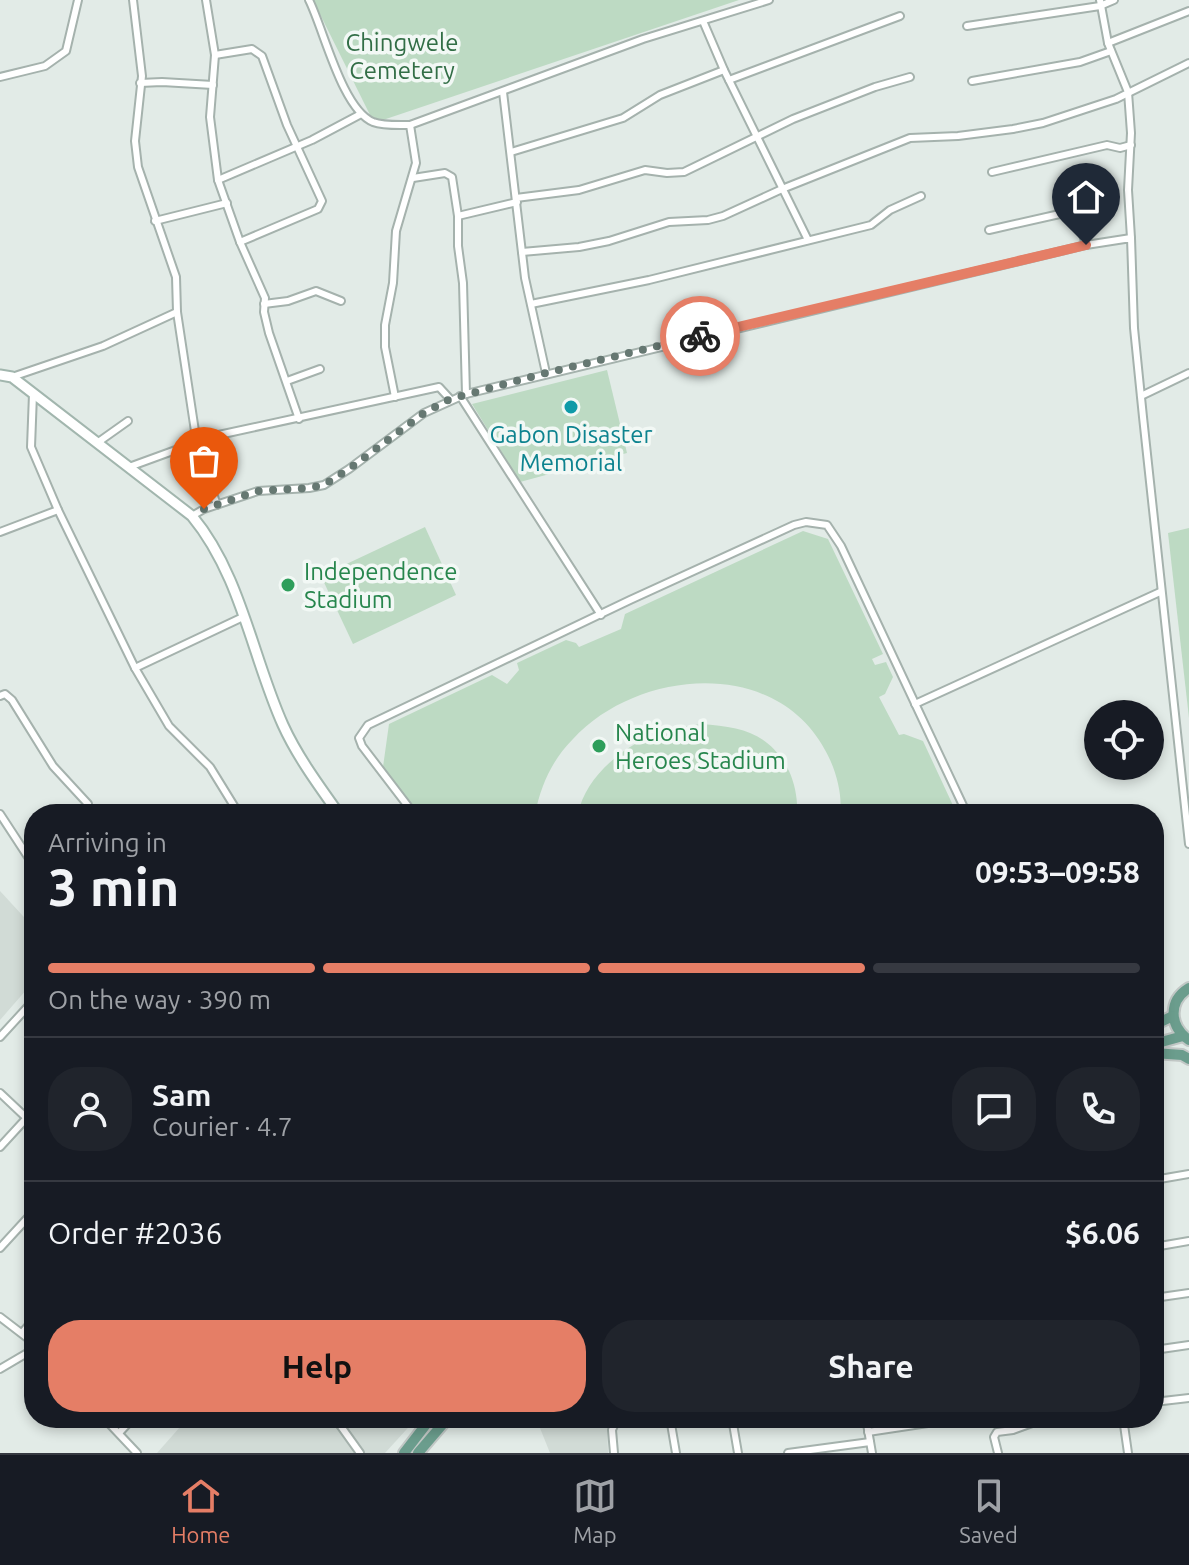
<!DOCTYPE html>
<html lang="en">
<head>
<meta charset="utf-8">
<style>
	body { margin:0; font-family:Ubuntu,sans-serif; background:#20242c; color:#f1f3f6; height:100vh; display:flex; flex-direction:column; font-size:30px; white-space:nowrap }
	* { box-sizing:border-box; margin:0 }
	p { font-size:26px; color:#9ea1a6 }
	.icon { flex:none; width:44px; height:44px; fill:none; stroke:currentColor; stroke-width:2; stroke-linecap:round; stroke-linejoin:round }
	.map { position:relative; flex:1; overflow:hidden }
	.side { position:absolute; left:24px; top:804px; width:1140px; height:624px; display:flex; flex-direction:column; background:#171b24; border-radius:32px; box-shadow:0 4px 12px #0003 }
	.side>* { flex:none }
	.fabs { position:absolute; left:1084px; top:700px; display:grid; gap:16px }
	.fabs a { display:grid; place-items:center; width:80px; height:80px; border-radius:50%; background:#171b24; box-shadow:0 4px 12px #0003; font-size:40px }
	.pin { position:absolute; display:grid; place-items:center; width:68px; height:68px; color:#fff; margin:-82px -34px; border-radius:50% 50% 50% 0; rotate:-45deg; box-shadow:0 0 8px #0007 }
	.pin .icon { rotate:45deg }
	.courier { position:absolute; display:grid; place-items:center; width:80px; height:80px; margin:-40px; border:6px solid #e57e66; border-radius:50%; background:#fff; color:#222; box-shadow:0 2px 10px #0007 }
	.overview em { font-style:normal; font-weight:600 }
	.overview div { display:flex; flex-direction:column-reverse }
	.overview { display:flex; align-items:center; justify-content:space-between; height:136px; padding:0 24px }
	h1 { font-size:52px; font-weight:600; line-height:60px }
	.bar { display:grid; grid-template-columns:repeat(4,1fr); gap:12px 8px; align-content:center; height:96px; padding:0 24px }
	.bar i { height:10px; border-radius:6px; background:#363941 }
	.bar .active { background:#e57e66 }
	.bar p { grid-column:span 4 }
	.line { display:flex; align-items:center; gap:20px; padding:0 24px; border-top:2px solid #363941 }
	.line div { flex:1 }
	.round { display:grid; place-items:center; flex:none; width:84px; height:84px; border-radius:32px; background:#20242c }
	.button { display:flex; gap:16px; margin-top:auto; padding:16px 24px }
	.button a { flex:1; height:92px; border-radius:32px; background:#e57e66; color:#111; font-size:32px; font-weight:600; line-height:92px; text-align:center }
	.button a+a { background:#20242c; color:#f1f3f6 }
	.tab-bar { display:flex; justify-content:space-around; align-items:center; height:112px; border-top:2px solid #363941; background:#171b24; font-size:22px; color:#9ea1a6 }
	.tab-bar a { display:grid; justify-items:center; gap:4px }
	.tab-bar .active { color:#e57e66 }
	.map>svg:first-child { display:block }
</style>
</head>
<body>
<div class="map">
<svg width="1189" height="1453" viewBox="0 0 1189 1453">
	<rect width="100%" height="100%" fill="#e2ebe7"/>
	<g fill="#d1dbd6">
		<polygon points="0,891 34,928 34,981 0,1020"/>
		<polygon points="188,1418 417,1418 385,1453 157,1453"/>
		<polygon points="536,1418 607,1418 608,1453 550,1453"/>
	</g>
	<g fill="#bddac3">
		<polygon points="313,0 739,0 374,123"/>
		<polygon points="607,370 627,453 520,482 472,404"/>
		<polygon points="425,527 456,595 353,644 321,576"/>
		<polygon points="1189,528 1189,718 1168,533"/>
		<path d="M803,531L828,539L883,654L872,659L875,665L886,662L893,677L885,694L879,697L899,735L904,734L923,741L957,814H840C843,794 835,767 825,750C775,657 638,669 573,739C552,760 541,785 535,814H419L383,767L389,724L492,675L507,684L519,670L517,663L566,640L576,643L579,647L621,629L625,614Z"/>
		<path d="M701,724C741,727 769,732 789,771C795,784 798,800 797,814H578C586,773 631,740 669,729C679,727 690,726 701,724Z"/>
	</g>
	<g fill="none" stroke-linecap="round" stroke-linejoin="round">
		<g stroke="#a5b2ad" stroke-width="10">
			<g id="street">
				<polyline points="133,0 142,76 135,141 138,167 176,277 177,312 198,451 217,505"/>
				<polyline points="206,0 215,55 210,117 218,180 240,242 265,298 264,312 269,333 299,419"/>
				<path d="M309,0C324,30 342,109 373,122C384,126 398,125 410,125L643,39L769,0"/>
				<polyline points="1100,0 1108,43 1128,92 1131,133 1128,190 1131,238"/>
				<polyline points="703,21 724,70 808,240"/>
				<polyline points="967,26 1100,6 1114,0"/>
				<polyline points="1108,43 1189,11"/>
				<polyline points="215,55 252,49 262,56 287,125 322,201 318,209 240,242"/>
				<polyline points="0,77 45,66 66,51 78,0"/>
				<polyline points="729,80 900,16"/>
				<polyline points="972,81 1080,62 1111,51"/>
				<polyline points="140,83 162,82 213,85"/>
				<polyline points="503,92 525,278 546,373"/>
				<polyline points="511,152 623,118 660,95 724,70"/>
				<polyline points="992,172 1107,145 1120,148 1131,145"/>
				<polyline points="413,178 445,173 452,177 458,216 458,246 463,283 466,394"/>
				<polyline points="218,180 312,140 361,114"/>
				<polyline points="516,198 579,190 645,170 667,173 684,172 793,119 875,87 910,77"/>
				<polyline points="458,216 517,202"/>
				<polyline points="155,221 227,203"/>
				<polyline points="989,230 1073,211 1077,214 1086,245"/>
				<polyline points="522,252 579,247 609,241 669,222 708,220 723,216 782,189 910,138 958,136 1013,129 1043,123 1116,99 1189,63"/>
				<polyline points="264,304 288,301 316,291 341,301"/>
				<polyline points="531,304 649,280 871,225 890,210 921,196"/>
				<polyline points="12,377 103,346 177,312"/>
				<polyline points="287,381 320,369"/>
				<polyline points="33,394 31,447 58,510 135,668 169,726 210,767 239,814"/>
				<polyline points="460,396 601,615"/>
				<polyline points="1141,396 1189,373"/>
				<polyline points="395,397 385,347 385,325 393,283 396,231 416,163 410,125"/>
				<polyline points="97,443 128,421"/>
				<polyline points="129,467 214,436 439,387 450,399"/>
				<polyline points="192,516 204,509 258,491 309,488 324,485 349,469 424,413 466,394 1086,245 1131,238 1134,328 1143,417 1189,844"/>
				<polyline points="0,532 58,510"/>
				<polyline points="135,668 243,617"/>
				<polyline points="0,696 5,694 12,700 53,766 88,804"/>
				<polyline points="915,704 1160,592"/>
				<polyline points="0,814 34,866"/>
				<polyline points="414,814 362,746 359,738 368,725 630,600 794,525 806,522 827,525 841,546 967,814"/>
				<polyline points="0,1037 34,1000"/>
				<polyline points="0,1093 34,1125"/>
				<polyline points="0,1147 34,1110"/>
				<polyline points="1154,1180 1189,1174"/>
				<polyline points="1154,1247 1189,1241"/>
				<polyline points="0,1248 34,1211"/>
				<polyline points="1154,1298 1189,1293"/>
				<polyline points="0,1317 34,1343"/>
				<polyline points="22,1333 34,1319"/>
				<polyline points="1154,1350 1189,1345"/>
				<polyline points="0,1369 34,1349"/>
				<polyline points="1154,1402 1189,1398"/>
				<polyline points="104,1418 137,1453"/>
				<polyline points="335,1418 360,1453"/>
				<polyline points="670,1418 676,1453"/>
				<polyline points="732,1418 738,1453"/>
				<polyline points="866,1418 872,1453"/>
				<polyline points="1123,1418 1128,1453"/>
				<polyline points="341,1426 353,1418"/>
				<polyline points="868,1432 961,1418"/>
				<polyline points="119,1433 133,1418"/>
				<polyline points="614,1453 612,1430 617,1418"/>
				<polyline points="788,1453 870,1442"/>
				<polyline points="998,1453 994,1437 997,1432 1013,1430 1046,1418"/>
			</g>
		</g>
		<g stroke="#a2b6ae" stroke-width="13">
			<path id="secondary" d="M0,375L12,377L192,516C241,575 252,656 283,725C297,756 319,786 339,814"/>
		</g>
		<g stroke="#c2c8c6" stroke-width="14">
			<g id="primary">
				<path d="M1189,988C1168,1001 1169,1026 1189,1040"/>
				<polyline points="1154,1025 1173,1016"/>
				<polyline points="1154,1044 1183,1036"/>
				<polyline points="1154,1053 1182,1055 1189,1059"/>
				<polyline points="404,1453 431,1418"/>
				<polyline points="418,1453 448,1418"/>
			</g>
		</g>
		<use href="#street" stroke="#fff" stroke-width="6"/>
		<use href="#secondary" stroke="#fff" stroke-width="9"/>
		<use href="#primary" stroke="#6b9d8d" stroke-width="10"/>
	</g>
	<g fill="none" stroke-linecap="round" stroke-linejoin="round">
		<polyline stroke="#667872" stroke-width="8" stroke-dasharray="0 14.4" points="204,509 258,491 309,488 324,485 349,469 424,413 450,399 546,373 700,336"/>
		<polyline stroke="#e57e66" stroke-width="10" points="700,336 1086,245"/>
	</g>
	<circle fill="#0f9aa8" stroke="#f2f8f5" stroke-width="3" cx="571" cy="407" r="8"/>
	<g fill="#2e9e5b" stroke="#f2f8f5" stroke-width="3">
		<circle cx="288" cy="585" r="8"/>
		<circle cx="599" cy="746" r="8"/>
	</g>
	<g text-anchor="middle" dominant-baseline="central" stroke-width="7" stroke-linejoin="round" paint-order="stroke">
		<g font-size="24" fill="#326e46" stroke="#f2f8f5">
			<text x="402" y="42">Chingwele<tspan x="402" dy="28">Cemetery</tspan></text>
		</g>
		<g font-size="24" fill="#0d838f" stroke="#f2f8f5">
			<text x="571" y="434">Gabon Disaster<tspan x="571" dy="28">Memorial</tspan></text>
		</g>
		<g font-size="24" fill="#27864d" stroke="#f2f8f5" text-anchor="start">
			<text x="304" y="571">Independence<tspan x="304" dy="28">Stadium</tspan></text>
			<text x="615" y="732">National<tspan x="615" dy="28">Heroes Stadium</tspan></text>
		</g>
	</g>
</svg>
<div class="fabs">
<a><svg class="icon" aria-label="locate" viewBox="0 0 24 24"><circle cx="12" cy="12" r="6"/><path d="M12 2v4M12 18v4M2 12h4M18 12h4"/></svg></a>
</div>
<div class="pin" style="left:204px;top:509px;background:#ea580c"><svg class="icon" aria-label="bag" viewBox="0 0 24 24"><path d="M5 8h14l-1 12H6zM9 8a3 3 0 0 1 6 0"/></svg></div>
<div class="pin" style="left:1086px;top:245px;background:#1f2937"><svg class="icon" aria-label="home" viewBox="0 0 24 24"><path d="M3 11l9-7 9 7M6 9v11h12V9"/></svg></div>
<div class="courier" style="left:700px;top:336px"><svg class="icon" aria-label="bike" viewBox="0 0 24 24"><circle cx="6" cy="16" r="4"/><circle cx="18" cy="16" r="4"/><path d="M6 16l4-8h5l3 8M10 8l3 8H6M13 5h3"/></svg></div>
<section class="side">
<div class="overview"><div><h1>3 min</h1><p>Arriving in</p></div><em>09:53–09:58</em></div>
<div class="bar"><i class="active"></i><i class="active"></i><i class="active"></i><i></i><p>On the way · 390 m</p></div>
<div class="line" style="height:144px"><a class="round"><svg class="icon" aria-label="person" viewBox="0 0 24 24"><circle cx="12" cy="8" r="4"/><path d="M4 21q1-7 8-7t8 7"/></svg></a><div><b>Sam</b><p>Courier · 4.7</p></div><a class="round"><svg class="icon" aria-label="chat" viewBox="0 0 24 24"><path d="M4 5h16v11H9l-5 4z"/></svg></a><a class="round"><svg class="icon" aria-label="phone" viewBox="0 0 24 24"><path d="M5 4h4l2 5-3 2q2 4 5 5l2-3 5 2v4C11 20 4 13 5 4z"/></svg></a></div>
<div class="line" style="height:104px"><div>Order #2036</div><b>$6.06</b></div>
<div class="button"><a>Help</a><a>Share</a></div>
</section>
</div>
<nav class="tab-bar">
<a class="active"><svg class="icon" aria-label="home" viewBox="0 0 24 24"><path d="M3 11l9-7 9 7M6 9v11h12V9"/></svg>Home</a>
<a><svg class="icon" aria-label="map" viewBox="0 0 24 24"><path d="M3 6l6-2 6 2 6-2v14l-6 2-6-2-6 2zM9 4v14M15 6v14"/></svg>Map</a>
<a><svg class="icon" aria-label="saved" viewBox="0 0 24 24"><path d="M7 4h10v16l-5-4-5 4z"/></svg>Saved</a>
</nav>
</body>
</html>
